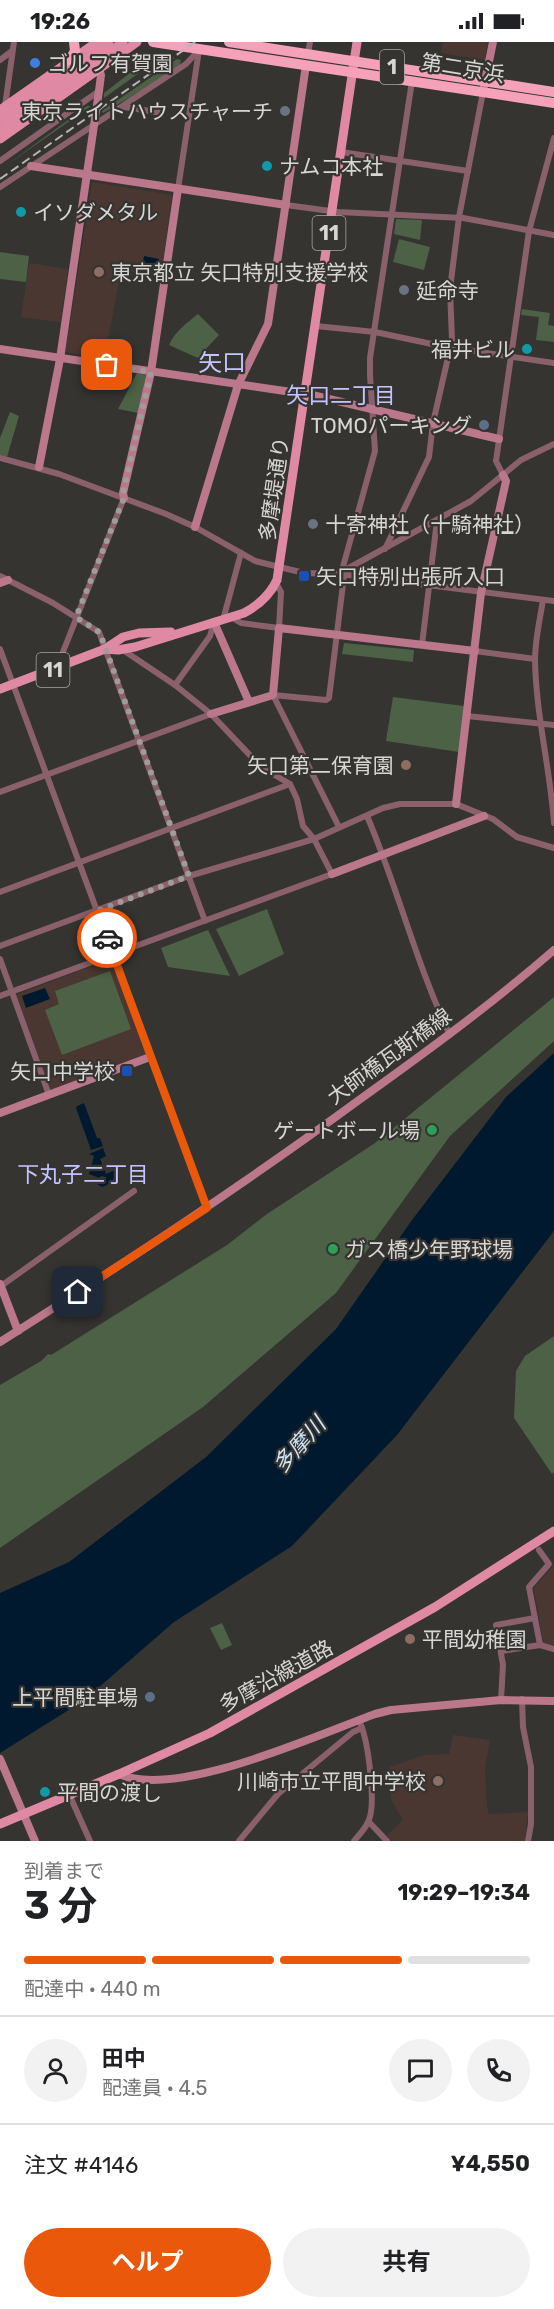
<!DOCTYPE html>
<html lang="ja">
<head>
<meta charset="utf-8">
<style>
	body { margin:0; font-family:Rubik,"Noto Sans JP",sans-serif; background:#f2f2f2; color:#202124; height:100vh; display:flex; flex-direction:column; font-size:22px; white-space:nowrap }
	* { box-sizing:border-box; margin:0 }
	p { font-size:20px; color:#757577 }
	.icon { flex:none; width:33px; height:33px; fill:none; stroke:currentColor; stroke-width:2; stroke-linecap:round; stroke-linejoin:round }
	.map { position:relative; height:1799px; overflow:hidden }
	.side { display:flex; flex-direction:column; background:#fff; flex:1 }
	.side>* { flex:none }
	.pin { position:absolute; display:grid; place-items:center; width:51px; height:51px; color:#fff; margin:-26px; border-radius:12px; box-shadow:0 3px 9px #0006 }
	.courier { position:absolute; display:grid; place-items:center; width:60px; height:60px; margin:-30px; border:4px solid #ea580c; border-radius:50%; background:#fff; color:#222; box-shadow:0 2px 8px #0007 }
	.headline em { font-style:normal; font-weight:700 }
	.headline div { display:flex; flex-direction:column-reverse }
	.headline { display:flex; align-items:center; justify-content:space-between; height:102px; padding:0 24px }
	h1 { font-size:39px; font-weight:700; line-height:45px }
	.bar { display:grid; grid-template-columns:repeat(4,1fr); gap:9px 6px; align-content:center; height:72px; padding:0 24px }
	.bar i { height:8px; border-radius:4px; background:#e0e0e0 }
	.bar .active { background:#ea580c }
	.bar p { grid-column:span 4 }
	.line { display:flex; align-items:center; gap:15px; padding:0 24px; border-top:2px solid #e0e0e0 }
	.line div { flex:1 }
	.round { display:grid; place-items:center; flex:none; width:63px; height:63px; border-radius:32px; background:#f2f2f2 }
	.button { display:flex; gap:12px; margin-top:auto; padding:12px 24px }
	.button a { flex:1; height:69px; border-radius:36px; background:#ea580c; color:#fff; font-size:24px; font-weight:700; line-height:69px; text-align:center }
	.button a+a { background:#f2f2f2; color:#202124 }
	.status { display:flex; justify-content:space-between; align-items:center; height:42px; padding:0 30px; background:#fff; direction:ltr }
	.status svg { height:16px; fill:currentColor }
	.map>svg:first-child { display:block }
</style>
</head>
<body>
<div class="status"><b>19:26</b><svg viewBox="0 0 49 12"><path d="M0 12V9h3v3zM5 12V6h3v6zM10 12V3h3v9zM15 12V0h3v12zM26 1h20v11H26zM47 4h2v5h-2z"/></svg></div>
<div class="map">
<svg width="554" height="1799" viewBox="0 0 554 1799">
	<rect width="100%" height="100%" fill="#353431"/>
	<g fill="#4a3731">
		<polygon points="443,0 488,0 485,18 441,11"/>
		<polygon points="92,140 172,153 161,233 121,228 109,293 101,316 65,310 77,237 67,236 60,280 21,275 29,221 68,227 67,234 77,236"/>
		<polygon points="111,917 146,1013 51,1048 15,953"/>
		<polygon points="554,1523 554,1604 543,1601 534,1546"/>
		<polygon points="453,1693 490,1698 485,1726 487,1765 489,1772 528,1770 525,1799 391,1799 387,1793 403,1778 391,1758 389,1728 390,1725 424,1713 449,1712"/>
	</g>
	<g fill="#4c6146">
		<polygon points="158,12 164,13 104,56 104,51 139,24"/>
		<polygon points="177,17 181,18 180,23 144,47 103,71 102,69"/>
		<polygon points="87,64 91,64 4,125"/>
		<polygon points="396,177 422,178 420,198 394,192"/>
		<polygon points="399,197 430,205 424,228 393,220"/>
		<polygon points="0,210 29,214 26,240 0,237"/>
		<polygon points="522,267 550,271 548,283 554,284 554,300 536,298 539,275 521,273"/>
		<path d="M198,272L219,293L203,310L213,319L211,322L169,303C175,289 187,281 198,272Z"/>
		<polygon points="137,331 146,333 138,371 118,367"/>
		<polygon points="10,370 19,374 7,415 0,413 0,396"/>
		<polygon points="344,601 414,608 413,620 342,612"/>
		<polygon points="393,655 464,664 459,710 386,699"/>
		<polygon points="267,867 284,912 239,934 216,887"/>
		<polygon points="208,888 230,934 168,925 161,906"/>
		<polygon points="110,929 131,987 62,1013 45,968 59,962 55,949"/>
		<polygon points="554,955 554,999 450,1094 336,1251 203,1365 0,1506 0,1343 41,1319 48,1312 51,1313 227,1203 267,1172 375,1101"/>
		<polygon points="554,1294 554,1430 552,1432 514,1376 516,1329 525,1314"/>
		<polygon points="222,1581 232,1603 221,1608 210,1586"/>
	</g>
	<g fill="#00192f">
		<polygon points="144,214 159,217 157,228 142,226"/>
		<polygon points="45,946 50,957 26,966 22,954"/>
		<polygon points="554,1011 554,1189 397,1393 292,1504 174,1580 83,1659 0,1711 0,1551 69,1520 206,1415 336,1287 412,1178 506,1055"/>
		<polygon points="84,1061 97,1096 100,1096 103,1104 91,1108 76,1066 77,1064"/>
		<polygon points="103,1106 106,1114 100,1117 106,1132 118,1127 112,1140 110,1139 107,1143 102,1145 97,1142 96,1137 104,1141 106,1135 101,1134 99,1136 89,1132 94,1114 89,1112"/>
	</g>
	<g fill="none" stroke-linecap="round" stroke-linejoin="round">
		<g stroke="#8b606d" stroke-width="6">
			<polyline points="308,12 310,0"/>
			<polyline points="0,18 12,9"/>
			<polyline points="412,39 370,316 370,333 375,409 341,532 554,559"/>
			<polyline points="5,64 14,0"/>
			<polyline points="124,65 162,71"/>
			<polyline points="341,110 468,129"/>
			<polyline points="0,119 99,49"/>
			<polyline points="0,145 186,22 199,8"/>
			<polyline points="178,147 199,8"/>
			<polyline points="286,163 338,170 463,176 554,193"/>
			<polyline points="316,284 375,290 446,305 554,321"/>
			<polyline points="0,416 59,432 166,472 195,485 255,519 304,531 341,532 345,528 471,459 521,418 554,402"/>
			<polyline points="503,433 496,419 529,189 554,96"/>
			<polyline points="385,507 429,415 433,381 452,298 450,247 459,175 483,50"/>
			<polyline points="0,534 53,561 99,590 205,879"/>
			<path d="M543,558C540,577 535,598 535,618C536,673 550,726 554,781"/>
			<polyline points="231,575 241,581 279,586 281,550 276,541"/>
			<polyline points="223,578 241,511"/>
			<polyline points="422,603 437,478"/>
			<polyline points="0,607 207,1166"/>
			<polyline points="475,609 535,617"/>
			<polyline points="57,625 124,456"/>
			<polyline points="175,643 210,594 214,580"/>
			<polyline points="467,674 554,683"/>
			<polyline points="0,750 211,672"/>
			<path d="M367,774C398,846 416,922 450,993"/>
			<polyline points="339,785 273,653 326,658 329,656 344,534"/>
			<polyline points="0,850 290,742"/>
			<polyline points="0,904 189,834 314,797 383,766 400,762 456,762 493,777 517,795 554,806"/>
			<polyline points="0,917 49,1053"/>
			<polyline points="0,954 332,832 314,797 303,784 297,757 290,742 261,725 211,672 175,643 123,608"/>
			<polyline points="1,1244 134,1149"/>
			<polyline points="539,1508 549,1522 529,1545 540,1603"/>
			<polyline points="502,1609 540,1603 554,1607"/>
			<polyline points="522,1657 523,1685 531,1725 531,1782 528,1799"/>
			<polyline points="501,1658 503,1623 496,1583 535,1576"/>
			<polyline points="69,1752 90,1799"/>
			<polyline points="369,1780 387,1799"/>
			<polyline points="239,1799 278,1752 353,1690 362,1686"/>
			<path d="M354,1799C359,1793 365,1787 368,1780C377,1764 368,1701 361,1683"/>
		</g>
		<g stroke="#bb778c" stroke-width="8">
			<polyline points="484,44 493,0"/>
			<polyline points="31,124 286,163"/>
			<polyline points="0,307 312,353 499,397"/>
			<polyline points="39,425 60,317 99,49 101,33 99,26"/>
			<polyline points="124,456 123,451 151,330 178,147"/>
			<polyline points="195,485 238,343 268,282 306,23"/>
			<polyline points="0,541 8,538"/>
			<polyline points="214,580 249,660"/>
			<polyline points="211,672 273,653 279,586 475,609"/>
			<polyline points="456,762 481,551 506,439 503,433"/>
			<polyline points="332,832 484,774"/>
			<polyline points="0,1071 150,1015"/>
			<polyline points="0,1242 18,1289"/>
			<path d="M0,1300C122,1223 243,1143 359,1058C426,1010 492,962 554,908"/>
			<polyline points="0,1717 35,1799"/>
			<path d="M119,1732C175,1758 317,1693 375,1672L391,1668L501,1658L554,1659"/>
		</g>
		<g stroke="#e089a4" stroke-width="9">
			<polyline points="0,68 97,0"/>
			<polyline points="0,77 59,36"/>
			<polyline points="0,87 64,43"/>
			<polyline points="0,97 137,0"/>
			<path d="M105,607L118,608L135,605L244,571C259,563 270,553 277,538L357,0"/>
			<polyline points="0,647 105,607 123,595 139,591 171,590"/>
			<polyline points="0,1782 119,1732 210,1691 435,1565 554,1489"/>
		</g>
		<g stroke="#f5a1ba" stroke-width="10">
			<polyline points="153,0 554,61"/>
			<polyline points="229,0 554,50"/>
			<polyline points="69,19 75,9 74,0"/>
		</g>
		<polyline stroke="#b7b6b4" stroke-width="2" stroke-dasharray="9 4.5" stroke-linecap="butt" points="0,137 195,0"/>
		<g stroke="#e089a4" stroke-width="9">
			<polyline points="59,36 109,0"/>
			<polyline points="64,43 123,0"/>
		</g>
	</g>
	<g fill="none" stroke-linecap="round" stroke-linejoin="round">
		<polyline stroke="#9e9d9b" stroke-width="6" stroke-dasharray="0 10.8" points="107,896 97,869 189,834 102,597 99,590 76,575 124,456 123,451 151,330 107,323"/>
		<polyline stroke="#ea580c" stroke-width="8" points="78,1250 207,1166 107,896"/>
	</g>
	<circle fill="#3f7fe0" stroke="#353431" stroke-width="2" cx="35" cy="21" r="6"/>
	<g fill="#6b7280" stroke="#353431" stroke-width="2">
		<circle cx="285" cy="69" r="6"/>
		<circle cx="404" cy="248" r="6"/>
		<circle cx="313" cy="482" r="6"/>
	</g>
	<g fill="#0f9aa8" stroke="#353431" stroke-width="2">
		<circle cx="267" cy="124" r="6"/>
		<circle cx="21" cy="170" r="6"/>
		<circle cx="527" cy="307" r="6"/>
		<circle cx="45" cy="1750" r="6"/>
	</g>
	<g fill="#8d6e63" stroke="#353431" stroke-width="2">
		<circle cx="99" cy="230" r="6"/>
		<circle cx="406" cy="723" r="6"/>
		<circle cx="410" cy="1597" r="6"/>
		<circle cx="438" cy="1739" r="6"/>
	</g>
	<g fill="#5c6f8a" stroke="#353431" stroke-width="2">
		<circle cx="484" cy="383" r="6"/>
		<circle cx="150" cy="1655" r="6"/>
	</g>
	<g fill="#1a4fb4" stroke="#353431" stroke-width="2">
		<rect x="298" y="528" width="12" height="12" rx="3"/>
		<rect x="121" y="1023" width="12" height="12" rx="3"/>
	</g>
	<g fill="#2e9e5b" stroke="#353431" stroke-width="2">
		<circle cx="432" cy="1088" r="6"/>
		<circle cx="333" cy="1207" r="6"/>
	</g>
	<g text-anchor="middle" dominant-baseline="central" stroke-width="4.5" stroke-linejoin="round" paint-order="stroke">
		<g fill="#353431" stroke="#a6a5a3" stroke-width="1.5">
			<rect x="380" y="8" width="24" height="34" rx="4.5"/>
			<rect x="312.5" y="174" width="33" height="34" rx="4.5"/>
			<rect x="36.5" y="611" width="33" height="34" rx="4.5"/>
		</g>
		<g font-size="20" font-weight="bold" fill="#d7d6d4">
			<text x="392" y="25">1</text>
			<text x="329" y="191">11</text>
			<text x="53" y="628">11</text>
		</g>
		<g font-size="21" fill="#d7d6d4" stroke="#353431" text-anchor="start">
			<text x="47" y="21">ゴルフ有賀園</text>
			<text x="273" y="69" text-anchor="end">東京ライトハウスチャーチ</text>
			<text x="279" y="124">ナムコ本社</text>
			<text x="33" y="170">イソダメタル</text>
			<text x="111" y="230">東京都立 矢口特別支援学校</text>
			<text x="416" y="248">延命寺</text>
			<text x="515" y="307" text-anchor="end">福井ビル</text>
			<text x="472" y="383" text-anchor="end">TOMOパーキング</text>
			<text x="325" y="482">十寄神社（十騎神社）</text>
			<text x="316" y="534">矢口特別出張所入口</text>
			<text x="394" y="723" text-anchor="end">矢口第二保育園</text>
			<text x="115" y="1029" text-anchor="end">矢口中学校</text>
			<text x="420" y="1088" text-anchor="end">ゲートボール場</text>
			<text x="345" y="1207">ガス橋少年野球場</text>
			<text x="422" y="1597">平間幼稚園</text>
			<text x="138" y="1655" text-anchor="end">上平間駐車場</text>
			<text x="426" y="1739" text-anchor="end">川崎市立平間中学校</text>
			<text x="57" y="1750">平間の渡し</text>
		</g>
		<g font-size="21" fill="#d7d6d4" stroke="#353431">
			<text transform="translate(463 26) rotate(9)">第二京浜</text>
			<text transform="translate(274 447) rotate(-82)">多摩堤通り</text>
			<text transform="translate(389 1014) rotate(-36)">大師橋瓦斯橋線</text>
			<text transform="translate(276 1634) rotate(-29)">多摩沿線道路</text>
		</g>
		<g font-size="22" fill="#c3c4fd" stroke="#353431">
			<text x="341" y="353">矢口二丁目</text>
			<text x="83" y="1132">下丸子二丁目</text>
		</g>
		<g font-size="22" font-style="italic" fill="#cde6fc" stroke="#353431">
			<text transform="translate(299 1403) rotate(-48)">多摩川</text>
		</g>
		<g font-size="24" fill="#c3c4fd" stroke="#353431">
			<text x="222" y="321">矢口</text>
		</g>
	</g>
</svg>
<div class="pin" style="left:107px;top:323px;background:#ea580c"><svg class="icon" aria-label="bag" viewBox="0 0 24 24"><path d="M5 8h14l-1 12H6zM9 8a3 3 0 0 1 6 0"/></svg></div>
<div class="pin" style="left:78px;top:1250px;background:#1f2937"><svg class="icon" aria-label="home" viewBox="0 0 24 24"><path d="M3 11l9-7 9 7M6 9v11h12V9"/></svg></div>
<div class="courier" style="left:107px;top:896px"><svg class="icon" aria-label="car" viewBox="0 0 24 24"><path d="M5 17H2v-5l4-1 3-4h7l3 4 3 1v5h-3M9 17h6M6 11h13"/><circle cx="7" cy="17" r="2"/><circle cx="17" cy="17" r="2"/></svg></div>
</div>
<section class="side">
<div class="headline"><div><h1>3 分</h1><p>到着まで</p></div><em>19:29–19:34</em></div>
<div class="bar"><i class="active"></i><i class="active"></i><i class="active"></i><i></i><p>配達中 · 440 m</p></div>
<div class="line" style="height:108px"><a class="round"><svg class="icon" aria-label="person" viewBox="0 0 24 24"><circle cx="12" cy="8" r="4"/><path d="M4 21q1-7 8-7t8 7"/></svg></a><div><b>田中</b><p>配達員 · 4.5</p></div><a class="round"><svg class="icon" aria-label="chat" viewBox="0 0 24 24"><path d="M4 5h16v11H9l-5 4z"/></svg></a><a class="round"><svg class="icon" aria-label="phone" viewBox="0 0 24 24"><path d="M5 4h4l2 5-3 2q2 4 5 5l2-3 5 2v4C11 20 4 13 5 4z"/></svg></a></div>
<div class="line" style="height:78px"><div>注文 #4146</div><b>¥4,550</b></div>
<div class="button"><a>ヘルプ</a><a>共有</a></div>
</section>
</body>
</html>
